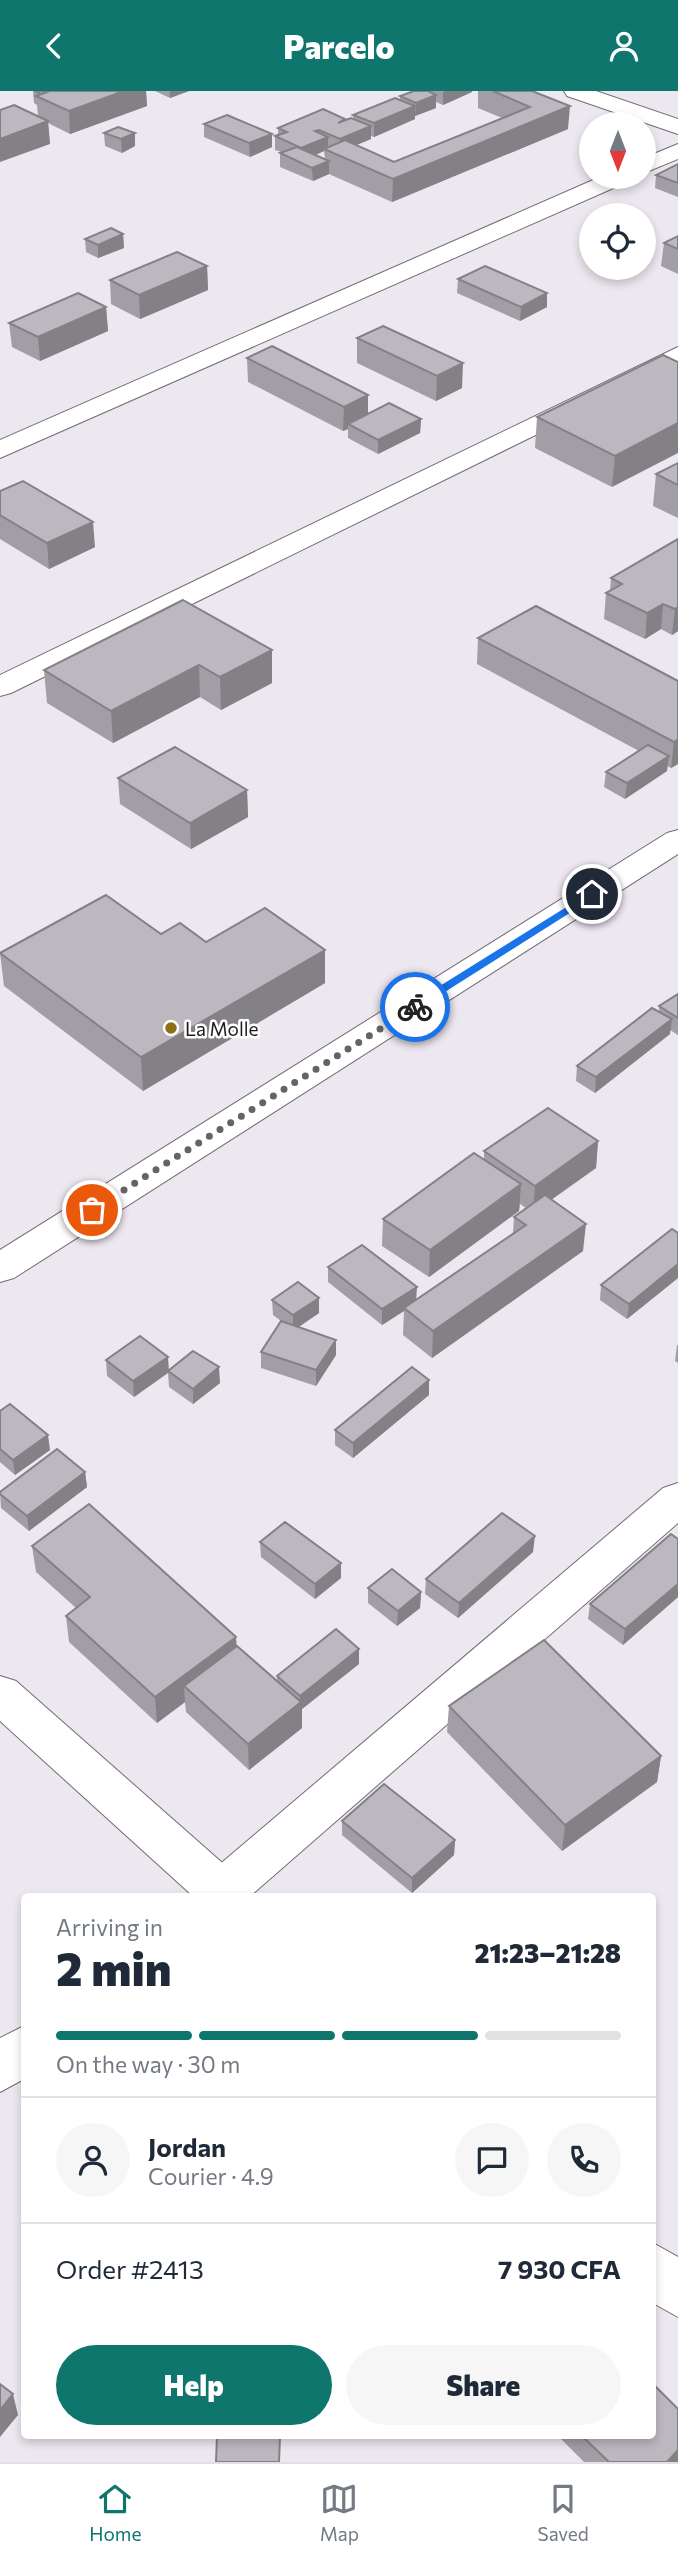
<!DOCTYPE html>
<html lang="en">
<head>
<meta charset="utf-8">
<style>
	body { margin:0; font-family:Commissioner,sans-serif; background:#f6f6f7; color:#1f2937; height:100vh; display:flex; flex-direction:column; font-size:26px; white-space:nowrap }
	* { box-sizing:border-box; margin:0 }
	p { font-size:23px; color:#747a83 }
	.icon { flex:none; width:38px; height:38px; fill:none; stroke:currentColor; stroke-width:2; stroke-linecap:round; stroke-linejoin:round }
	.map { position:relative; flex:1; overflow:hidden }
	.drawer { position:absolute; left:21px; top:1802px; width:635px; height:546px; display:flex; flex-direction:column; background:#fff; border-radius:7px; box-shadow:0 4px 10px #0003 }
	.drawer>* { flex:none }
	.needle { width:46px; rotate:180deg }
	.buttons { position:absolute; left:579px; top:21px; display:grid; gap:14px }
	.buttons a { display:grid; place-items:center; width:77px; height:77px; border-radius:50%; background:#fff; box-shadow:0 4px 10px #0003; font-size:35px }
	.pin { position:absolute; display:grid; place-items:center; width:60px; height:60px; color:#fff; margin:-30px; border:4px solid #fff; border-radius:50%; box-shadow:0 2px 7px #0007 }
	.courier { position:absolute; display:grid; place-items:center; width:70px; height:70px; margin:-35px; border:5px solid #1a73e8; border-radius:50%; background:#fff; color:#222; box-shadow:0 2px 9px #0007 }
	.head em { font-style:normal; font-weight:800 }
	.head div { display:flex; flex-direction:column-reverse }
	.head { display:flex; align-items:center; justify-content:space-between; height:119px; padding:0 35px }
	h1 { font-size:46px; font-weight:800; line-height:52px }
	.bar { display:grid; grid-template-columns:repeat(4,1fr); gap:10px 7px; align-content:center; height:84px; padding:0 35px }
	.bar i { height:9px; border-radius:5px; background:#e0e1e3 }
	.bar .current { background:#0f766e }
	.bar p { grid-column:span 4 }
	.line { display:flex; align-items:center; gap:18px; padding:0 35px; border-top:2px solid #e0e1e3 }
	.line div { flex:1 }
	.round { display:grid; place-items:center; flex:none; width:74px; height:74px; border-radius:37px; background:#f6f6f7 }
	.action { display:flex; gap:14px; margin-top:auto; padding:14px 35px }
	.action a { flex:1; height:80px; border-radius:42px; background:#0f766e; color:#fff; font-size:28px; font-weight:800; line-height:80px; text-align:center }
	.action a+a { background:#f6f6f7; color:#1f2937 }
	header { display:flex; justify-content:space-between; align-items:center; height:91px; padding:0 35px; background:#0f766e; color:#fff; font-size:32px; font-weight:800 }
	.tab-bar { display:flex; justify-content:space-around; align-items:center; height:98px; border-top:2px solid #e0e1e3; background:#fff; font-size:19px; color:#747a83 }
	.tab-bar a { display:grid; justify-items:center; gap:4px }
	.tab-bar .current { color:#0f766e }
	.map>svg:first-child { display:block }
</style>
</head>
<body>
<header><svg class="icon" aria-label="back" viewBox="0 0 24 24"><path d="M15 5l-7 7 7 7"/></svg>Parcelo<svg class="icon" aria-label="person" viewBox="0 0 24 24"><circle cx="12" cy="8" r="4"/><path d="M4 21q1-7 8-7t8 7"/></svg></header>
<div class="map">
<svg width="678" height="2371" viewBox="0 0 678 2371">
	<rect width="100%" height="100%" fill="#ede7f0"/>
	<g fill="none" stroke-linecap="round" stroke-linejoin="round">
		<g stroke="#706c73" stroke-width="2">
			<g id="minor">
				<polygon points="678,53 678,68 644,82 644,67"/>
				<polygon points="600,86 631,86 627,91 0,367 0,349"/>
				<polygon points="678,256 678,274 11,602 0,605 0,584"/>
				<polygon points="678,1392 678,1432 249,1806 192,1806 199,1791 663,1397"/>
				<polygon points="24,1935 24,1988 0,2001 0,1947"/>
			</g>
		</g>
		<g stroke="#706c73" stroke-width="2">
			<g id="tertiary">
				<polygon points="564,0 596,0 678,28 678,43 567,5"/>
				<polygon points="0,1585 16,1590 244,1791 251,1806 194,1806 0,1630"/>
				<polygon points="653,2152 678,2166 678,2226 653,2212"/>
			</g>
		</g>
		<g stroke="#706c73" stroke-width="2">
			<polygon id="secondary" points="678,739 678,763 14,1187 0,1191 0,1159 667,742"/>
		</g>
		<use href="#minor" fill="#fff" fill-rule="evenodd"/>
		<use href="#tertiary" fill="#fff" fill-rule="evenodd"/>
		<use href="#secondary" fill="#fff" fill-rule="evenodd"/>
	</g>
	<g fill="#a39ea5" fill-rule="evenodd">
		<polygon points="33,0 146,0 147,15 70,43 48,32 50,53 38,25 37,14 34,12"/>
		<polygon points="155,0 189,0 170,7"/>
		<path d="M414,0H472V1L443,14L436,11V17L415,25V28L374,46L371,45V48L356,54L394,71L502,27L478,17V0H532L568,38L392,111L329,83L313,90L280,76V62L282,61L275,59V45L278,44V37L353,27V24L400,9V5ZM324,60L325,68L316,64Z"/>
		<polygon points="204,33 272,43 272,56 250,66 204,46"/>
		<polygon points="118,36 135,55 122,62 105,55 104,42"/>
		<polygon points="678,73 678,106 655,97 656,84"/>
		<polygon points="123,143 124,157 98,167 86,161 85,148"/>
		<polygon points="678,145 678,183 661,175 664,152"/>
		<polygon points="207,175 208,199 140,228 111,213 110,189"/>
		<polygon points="458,188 547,202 547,216 520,230 457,202"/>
		<polygon points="106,216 108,240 40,270 12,256 9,232"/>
		<polygon points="357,247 462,297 436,310 357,272"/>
		<polygon points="247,267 368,304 368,323 421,328 420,342 378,363 348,347 348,338 343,340 248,291"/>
		<polygon points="678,271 612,396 535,357 537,326"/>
		<polygon points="678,372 678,427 653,415 656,383"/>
		<polygon points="0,400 95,456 49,478 0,448"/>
		<polygon points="678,448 678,540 672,544 661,538 645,548 604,528 606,502 610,500 611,487"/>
		<polygon points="478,547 678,590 678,673 671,677 667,675 667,680 625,708 604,696 606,681 639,660 477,573"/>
		<polygon points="272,559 272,592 221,619 200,606 113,652 47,612 44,579"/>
		<polygon points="118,687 247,699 248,726 191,758 120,713"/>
		<polygon points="161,843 206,851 325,859 325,892 143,1000 4,895 0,862"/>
		<polygon points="678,903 678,944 670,939 670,943 595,1002 576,990 577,975 659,921 659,915"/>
		<polygon points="598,1050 596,1077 551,1108 583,1160 432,1267 403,1244 404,1220 382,1234 328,1191 328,1176 416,1209 513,1142 514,1126 526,1117 520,1113 519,1120 429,1186 382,1155 383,1128 484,1068 484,1060"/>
		<polygon points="678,1142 678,1187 627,1228 600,1209 601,1194"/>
		<polygon points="272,1209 319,1222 298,1236 336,1249 336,1264 316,1295 261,1277 261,1261 281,1230 273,1224"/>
		<polygon points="677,1254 678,1254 678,1272 675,1270"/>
		<polygon points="106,1269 168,1280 220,1292 193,1313 169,1296 168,1282 134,1306 107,1285"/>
		<polygon points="429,1289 429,1304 353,1367 335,1354 335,1339"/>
		<polygon points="0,1320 50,1359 15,1384 0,1371"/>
		<polygon points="85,1381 87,1396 29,1440 1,1417 0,1401"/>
		<polygon points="678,1448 678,1506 623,1554 588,1528 590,1513"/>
		<polygon points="260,1451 341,1487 315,1508 261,1466"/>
		<polygon points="32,1455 237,1555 277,1590 277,1585 359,1573 302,1618 302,1637 249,1679 186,1621 185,1611 157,1632 69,1551 66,1525 76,1517 36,1481"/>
		<polygon points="533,1461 458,1527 425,1503 426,1488"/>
		<polygon points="368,1497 421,1501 420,1517 397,1535 368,1512"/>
		<polygon points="449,1615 661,1665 657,1691 562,1760 447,1641"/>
		<polygon points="342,1730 455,1749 454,1764 412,1802 342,1744"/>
		<polygon points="558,2345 653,2345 678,2371 584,2371"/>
	</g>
	<g fill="#848186">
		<polygon points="124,0 146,0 147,15 70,43 69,20"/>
		<polygon points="170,0 189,0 170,7"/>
		<polygon points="445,0 472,0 472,1 443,14 443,1"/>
		<polygon points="436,4 436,17 415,25 416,12"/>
		<polygon points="415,15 415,28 374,46 374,32"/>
		<polygon points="570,15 568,38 392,111 393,88"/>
		<polygon points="48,30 50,53 0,71 0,48"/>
		<polygon points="371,35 371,48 340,61 340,48"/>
		<polygon points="319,39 319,49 328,46 328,59 324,58 324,60 301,70 301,57 315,40"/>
		<polygon points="135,42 135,55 122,62 121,48"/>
		<polygon points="272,43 272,56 250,66 249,52"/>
		<polygon points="329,70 329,83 313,90 312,77"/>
		<polygon points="123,143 124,157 98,167 98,154"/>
		<polygon points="207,175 208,199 140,228 139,204"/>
		<polygon points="547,202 547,216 520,230 521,216"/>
		<polygon points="106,216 108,240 40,270 38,246"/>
		<polygon points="463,272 462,297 436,310 437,285"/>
		<polygon points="368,304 368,328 348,333 348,338 343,340 344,316"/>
		<polygon points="421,328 420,342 378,363 378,349"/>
		<polygon points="678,332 678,362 612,396 615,365"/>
		<polygon points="93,431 95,456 49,478 47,452"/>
		<polygon points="663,513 661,538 645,548 647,522"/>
		<polygon points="678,516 678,540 672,544 675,518"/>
		<polygon points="272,559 272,592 221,619 220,586"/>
		<polygon points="199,574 200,606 113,652 111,620"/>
		<polygon points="678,648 678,673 671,677 674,651"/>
		<polygon points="669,665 667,680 625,708 627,692"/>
		<polygon points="247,699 248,726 191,758 190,732"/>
		<polygon points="325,859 325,892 143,1000 141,966"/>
		<polygon points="672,928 670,943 595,1002 596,986"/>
		<polygon points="598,1050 596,1077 533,1122 535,1095"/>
		<polygon points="521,1093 519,1120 429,1186 430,1159"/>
		<polygon points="586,1133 583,1160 432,1267 433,1240"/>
		<polygon points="678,1173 678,1187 627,1228 629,1213"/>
		<polygon points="417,1196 416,1211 404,1217 404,1220 382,1234 382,1218"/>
		<polygon points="319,1207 319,1222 293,1240 293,1224"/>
		<polygon points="336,1249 336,1264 316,1295 316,1279"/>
		<polygon points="168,1266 169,1281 134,1306 133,1290"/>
		<polygon points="219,1276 220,1292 193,1313 193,1298"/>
		<polygon points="429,1289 429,1304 353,1367 353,1352"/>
		<polygon points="48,1344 50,1359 15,1384 13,1369"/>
		<polygon points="85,1381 87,1396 29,1440 27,1425"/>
		<polygon points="535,1445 533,1461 458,1527 459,1512"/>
		<polygon points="341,1472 341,1487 315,1508 315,1493"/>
		<polygon points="678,1493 678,1506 623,1554 625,1538"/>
		<polygon points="421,1501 420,1517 397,1535 398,1520"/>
		<polygon points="236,1546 238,1572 184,1595 185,1611 157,1632 155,1606"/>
		<polygon points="359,1558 359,1573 302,1618 302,1637 249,1679 248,1653 300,1612 300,1605"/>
		<polygon points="661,1665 657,1691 562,1760 565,1734"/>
		<polygon points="455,1749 454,1764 412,1802 412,1787"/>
		<polygon points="13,2303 18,2324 0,2346 0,2319"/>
		<polygon points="678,2359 678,2371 667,2371"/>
	</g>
	<g fill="#bdb8c0" stroke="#848186" stroke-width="2">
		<polygon points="35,0 50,0 41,3"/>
		<polygon points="50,0 124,0 69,20 36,5"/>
		<polygon points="414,0 428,0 436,4 416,12 400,5"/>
		<polygon points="493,0 532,0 570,15 393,88 324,58 345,49 394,71 530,16"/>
		<polygon points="395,7 415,15 374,32 353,24"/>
		<polygon points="14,14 48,30 0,48 0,19"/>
		<polygon points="323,18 345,28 338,32 351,27 371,35 340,48 319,39 315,40 328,46 301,57 275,45 287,41 278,37"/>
		<polygon points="227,24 272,43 249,52 204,33"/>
		<polygon points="118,36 135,42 121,48 104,42"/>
		<polygon points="297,56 329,70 312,77 280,62"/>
		<polygon points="678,73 678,92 656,84"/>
		<polygon points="111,137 123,143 98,154 85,148"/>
		<polygon points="678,145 678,158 664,152"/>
		<polygon points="177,161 207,175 139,204 110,189"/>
		<polygon points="485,175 547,202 521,216 458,188"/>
		<polygon points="78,202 106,216 38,246 9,232"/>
		<polygon points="383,235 463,272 437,285 357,247"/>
		<polygon points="272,255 368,304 344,316 247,267"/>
		<polygon points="663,264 678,271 678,332 615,365 537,326"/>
		<polygon points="389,312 421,328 378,349 348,333"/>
		<polygon points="678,372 678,394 656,383"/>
		<polygon points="23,390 93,431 47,452 0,424 0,400"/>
		<polygon points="678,448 678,516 675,518 663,513 647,522 606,502 622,493 611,487"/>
		<polygon points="183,509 272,559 220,586 199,574 111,620 44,579"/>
		<polygon points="536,515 678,590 678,648 674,651 478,547"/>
		<polygon points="648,654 669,665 627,692 606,681"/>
		<polygon points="175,656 247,699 190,732 118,687"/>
		<polygon points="106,804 161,843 180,832 206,851 265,817 325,859 141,966 0,862"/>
		<polygon points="678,903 678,927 659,915"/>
		<polygon points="652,917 672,928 596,986 577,975"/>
		<polygon points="548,1017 598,1050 535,1095 484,1060"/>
		<polygon points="474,1062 521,1093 430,1159 383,1128"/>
		<polygon points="545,1104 586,1133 433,1240 404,1217 526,1134 514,1126"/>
		<polygon points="672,1138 678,1142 678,1173 629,1213 601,1194"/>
		<polygon points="362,1154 417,1196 382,1218 328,1176"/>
		<polygon points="298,1191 319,1207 293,1224 272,1209"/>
		<polygon points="281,1230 336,1249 316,1279 261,1261"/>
		<polygon points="140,1245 168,1266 133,1290 106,1269"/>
		<polygon points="193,1260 219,1276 193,1298 168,1280"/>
		<polygon points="412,1276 429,1289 353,1352 335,1339"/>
		<polygon points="10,1313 48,1344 13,1369 0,1358 0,1320"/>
		<polygon points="57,1358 85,1381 27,1425 0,1403 0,1401"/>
		<polygon points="89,1413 236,1546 155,1606 66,1525 90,1506 32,1455"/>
		<polygon points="502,1422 535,1445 459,1512 426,1488"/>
		<polygon points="285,1431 341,1472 315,1493 260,1451"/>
		<polygon points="671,1443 678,1448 678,1493 625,1538 590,1513"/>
		<polygon points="392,1478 421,1501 398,1520 368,1497"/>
		<polygon points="336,1538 359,1558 300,1605 277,1585"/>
		<polygon points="544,1549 661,1665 565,1734 449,1615"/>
		<polygon points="237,1555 301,1611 248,1653 184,1595"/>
		<polygon points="384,1693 455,1749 412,1787 342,1730"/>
		<polygon points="0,2293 13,2303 0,2319"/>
		<polygon points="653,2293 678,2318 678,2359 667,2371 609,2371 582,2345 653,2345"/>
		<polygon points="217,2345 280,2345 279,2371 216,2371"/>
	</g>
	<polygon fill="#1a73e8" points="592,800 595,801 595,806 418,918 411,918 411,913"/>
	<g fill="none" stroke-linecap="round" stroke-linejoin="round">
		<polyline stroke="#666268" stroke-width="7" stroke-dasharray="0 12.6" points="92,1119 415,916"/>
	</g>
	<circle fill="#8d7013" stroke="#fff" stroke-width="2.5" cx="171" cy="937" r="7"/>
	<g text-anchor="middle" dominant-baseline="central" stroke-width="5" stroke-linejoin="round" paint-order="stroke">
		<g font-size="19" fill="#1d1b1e" stroke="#fff" text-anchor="start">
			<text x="185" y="937">La Molle</text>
		</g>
	</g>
</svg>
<div class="buttons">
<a><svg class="needle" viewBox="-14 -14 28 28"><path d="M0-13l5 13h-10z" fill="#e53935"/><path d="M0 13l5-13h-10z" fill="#747a83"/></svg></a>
<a><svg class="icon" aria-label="locate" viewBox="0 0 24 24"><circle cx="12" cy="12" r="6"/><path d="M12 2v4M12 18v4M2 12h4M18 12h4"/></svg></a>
</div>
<div class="pin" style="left:92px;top:1119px;background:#ea580c"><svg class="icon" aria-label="bag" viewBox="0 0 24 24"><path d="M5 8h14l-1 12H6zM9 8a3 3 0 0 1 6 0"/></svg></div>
<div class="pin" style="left:592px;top:803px;background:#1f2937"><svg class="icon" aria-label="home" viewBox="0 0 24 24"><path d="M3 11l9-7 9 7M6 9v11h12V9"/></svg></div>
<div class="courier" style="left:415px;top:916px"><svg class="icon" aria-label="bike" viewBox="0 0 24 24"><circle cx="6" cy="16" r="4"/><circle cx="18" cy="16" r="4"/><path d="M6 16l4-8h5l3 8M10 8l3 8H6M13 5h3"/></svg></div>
<section class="drawer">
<div class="head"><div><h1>2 min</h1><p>Arriving in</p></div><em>21:23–21:28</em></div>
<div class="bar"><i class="current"></i><i class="current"></i><i class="current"></i><i></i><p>On the way · 30 m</p></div>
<div class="line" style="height:126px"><a class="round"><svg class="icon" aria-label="person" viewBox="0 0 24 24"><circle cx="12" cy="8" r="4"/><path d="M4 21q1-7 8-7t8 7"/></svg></a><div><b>Jordan</b><p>Courier · 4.9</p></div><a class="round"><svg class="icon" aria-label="chat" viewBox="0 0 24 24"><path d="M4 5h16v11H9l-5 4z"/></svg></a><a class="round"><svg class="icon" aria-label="phone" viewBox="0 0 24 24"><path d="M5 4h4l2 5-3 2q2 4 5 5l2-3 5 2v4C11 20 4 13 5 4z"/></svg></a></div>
<div class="line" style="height:91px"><div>Order #2413</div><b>7 930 CFA</b></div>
<div class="action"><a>Help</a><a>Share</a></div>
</section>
</div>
<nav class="tab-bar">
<a class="current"><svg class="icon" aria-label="home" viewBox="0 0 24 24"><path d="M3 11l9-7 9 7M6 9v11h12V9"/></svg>Home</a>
<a><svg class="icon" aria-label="map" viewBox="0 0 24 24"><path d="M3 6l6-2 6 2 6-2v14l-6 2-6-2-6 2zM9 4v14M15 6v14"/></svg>Map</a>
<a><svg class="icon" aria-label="saved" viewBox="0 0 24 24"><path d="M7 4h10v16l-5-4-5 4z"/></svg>Saved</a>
</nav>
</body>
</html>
